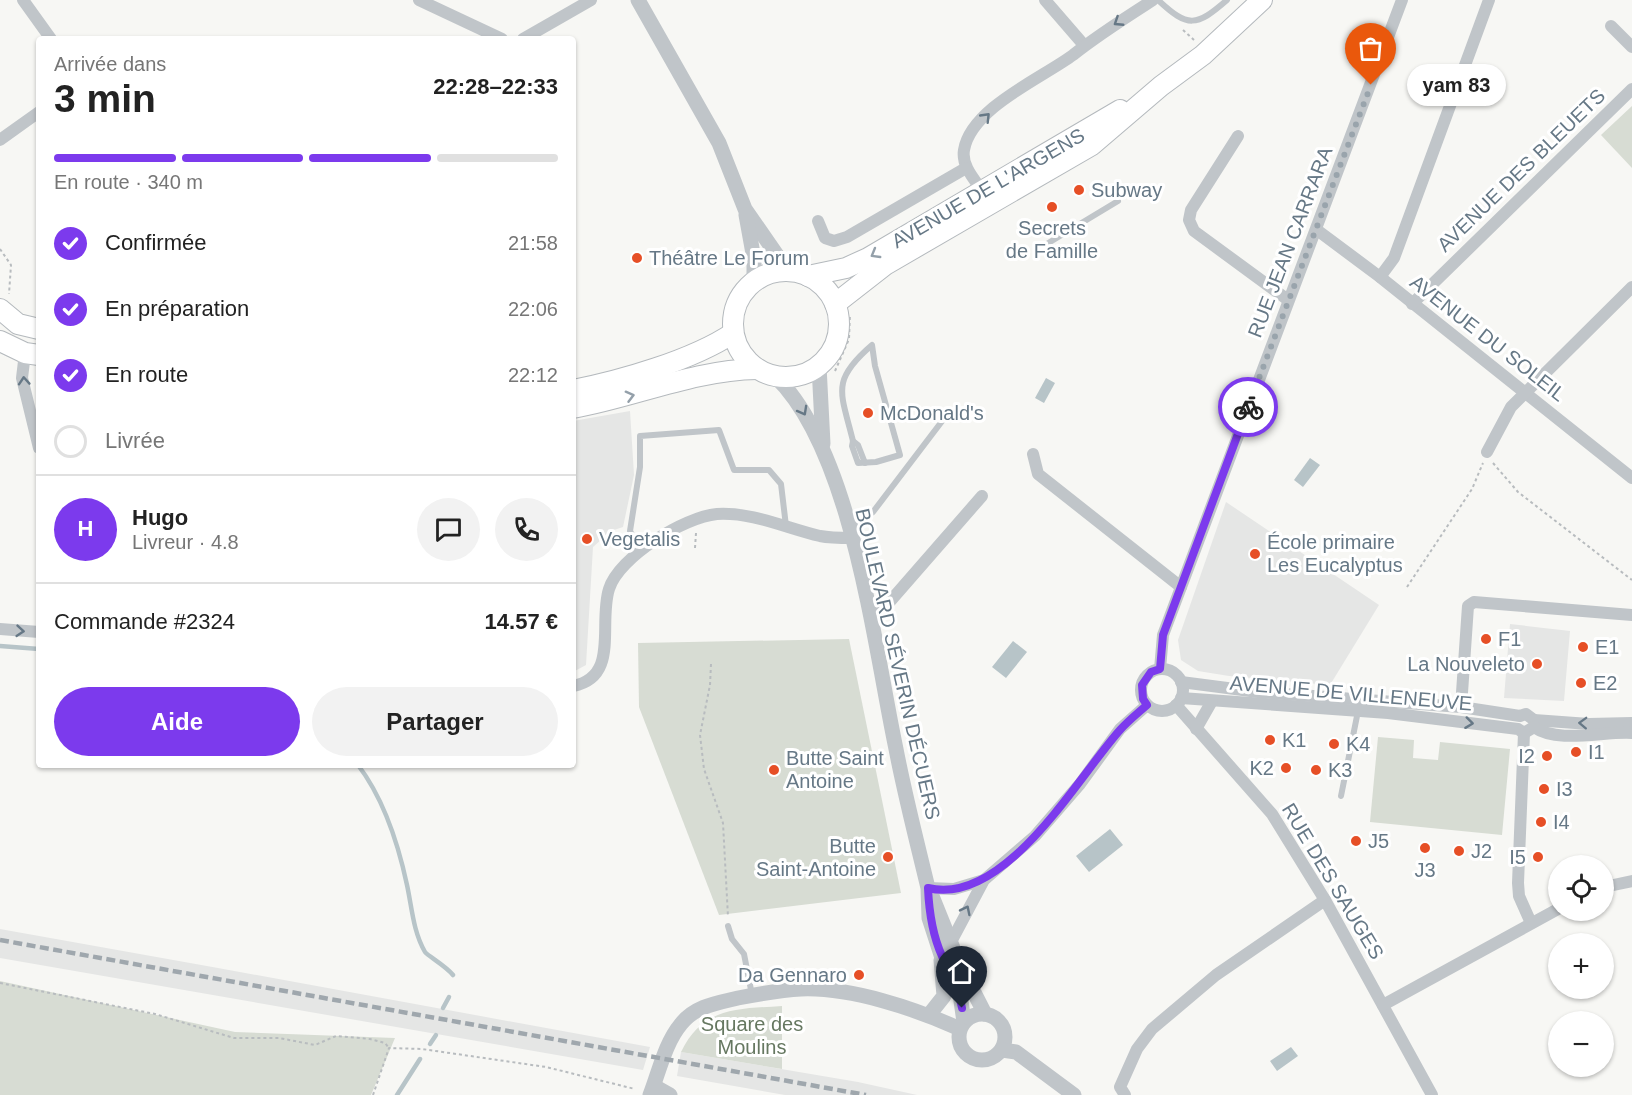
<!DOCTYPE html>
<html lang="fr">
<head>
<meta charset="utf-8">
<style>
	body { margin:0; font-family:Arial,sans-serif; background:#f2f2f2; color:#222; height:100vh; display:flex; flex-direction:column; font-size:22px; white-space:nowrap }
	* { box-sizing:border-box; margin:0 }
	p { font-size:20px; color:#767676 }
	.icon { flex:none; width:33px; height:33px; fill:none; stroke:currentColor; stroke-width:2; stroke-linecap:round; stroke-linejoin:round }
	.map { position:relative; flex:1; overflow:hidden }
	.sheet { position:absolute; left:36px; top:36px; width:540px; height:732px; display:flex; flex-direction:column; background:#fff; border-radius:6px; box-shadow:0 2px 4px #0004 }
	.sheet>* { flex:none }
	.tools { position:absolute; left:1548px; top:855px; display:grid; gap:12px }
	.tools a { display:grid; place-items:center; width:66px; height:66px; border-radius:50%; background:#fff; box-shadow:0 2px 4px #0004; font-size:30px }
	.pin { position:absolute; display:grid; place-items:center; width:51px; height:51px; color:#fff; margin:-62px -26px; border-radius:50% 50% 50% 0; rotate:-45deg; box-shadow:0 0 6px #0007 }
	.pin .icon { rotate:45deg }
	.courier { position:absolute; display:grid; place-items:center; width:60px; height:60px; margin:-30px; border:4px solid #7c3aed; border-radius:50%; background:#fff; color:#222; box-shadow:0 2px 8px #0007 }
	.bubble { position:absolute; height:42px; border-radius:21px; background:#fff; box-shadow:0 2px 4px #0004; font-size:20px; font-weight:700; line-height:42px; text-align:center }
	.headline em { font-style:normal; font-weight:700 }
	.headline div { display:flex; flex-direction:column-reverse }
	.headline { display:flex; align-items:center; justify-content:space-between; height:102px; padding:0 18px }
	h1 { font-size:39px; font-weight:700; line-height:45px }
	.bar { display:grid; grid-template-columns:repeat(4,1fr); gap:9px 6px; align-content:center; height:72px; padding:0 18px }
	.bar i { height:8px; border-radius:4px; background:#e0e0e0 }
	.bar .on { background:#7c3aed }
	.bar p { grid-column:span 4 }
	.line { display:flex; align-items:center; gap:15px; padding:0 18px; border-top:2px solid #e0e0e0 }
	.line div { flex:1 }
	.round { display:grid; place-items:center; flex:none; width:63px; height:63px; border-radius:32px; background:#f2f2f2 }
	ol { padding:0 18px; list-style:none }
	li { display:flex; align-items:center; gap:18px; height:66px }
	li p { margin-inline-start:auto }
	li .icon { padding:6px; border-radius:50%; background:#7c3aed; color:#fff; stroke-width:4 }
	li:last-child { color:#767676 }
	li i { width:33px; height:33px; border:3px solid #e0e0e0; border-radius:50% }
	.cta { display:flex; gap:12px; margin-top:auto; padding:12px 18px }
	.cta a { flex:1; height:69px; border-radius:36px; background:#7c3aed; color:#fff; font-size:24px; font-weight:700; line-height:69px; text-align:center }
	.cta a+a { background:#f2f2f2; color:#222 }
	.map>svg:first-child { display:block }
</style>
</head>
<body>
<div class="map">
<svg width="1632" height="1095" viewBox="0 0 1632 1095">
	<rect width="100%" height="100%" fill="#f7f7f4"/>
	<g fill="#e5e6e5">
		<polygon points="630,411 634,475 623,527 611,531 593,547 586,665 573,672 573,421"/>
		<polygon points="1226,502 1379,605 1330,685 1229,676 1198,671 1181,660 1178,640"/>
		<polygon points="1510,624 1570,631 1564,701 1504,698"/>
		<polygon points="0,929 218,968 650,1047 643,1070 0,958"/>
		<polygon points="681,1052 858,1082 917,1095 785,1095 677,1076"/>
	</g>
	<g fill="#d7dcd3">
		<polygon points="1632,106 1632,168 1601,135"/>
		<polygon points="849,639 901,893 719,915 639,707 638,643"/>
		<polygon points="1378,737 1414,740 1413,758 1438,760 1440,742 1510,749 1502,835 1370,822"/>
		<polygon points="0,981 235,1032 395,1038 371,1095 0,1095"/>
		<path d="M782,1006V1069L681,1052C703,1007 737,1009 782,1006Z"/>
	</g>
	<g fill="#b7c4c8">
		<polygon points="1046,378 1055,383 1044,403 1035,398"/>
		<polygon points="1310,458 1320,465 1303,487 1294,480"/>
		<polygon points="1013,641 1027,652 1006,678 992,667"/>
		<polygon points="1110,829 1123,845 1089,872 1076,856"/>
		<polygon points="1291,1047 1298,1056 1277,1071 1270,1061"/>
	</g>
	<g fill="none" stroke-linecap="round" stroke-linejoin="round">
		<g stroke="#b7c4c8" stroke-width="4.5">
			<polyline points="0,646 39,649"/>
			<path d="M358,765C384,799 398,843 407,885C412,908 413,931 425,952C428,956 446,966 453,975"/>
			<polyline points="443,1008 449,997"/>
			<polyline points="430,1044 436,1035"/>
			<polyline points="397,1095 420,1059"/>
		</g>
		<g stroke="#b4b9bd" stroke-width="22">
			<g id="primary">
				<circle cx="786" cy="324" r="53"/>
				<polyline points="808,276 846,268 868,258 1120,110"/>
				<polyline points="835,304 885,265 1092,145 1161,86 1203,55 1262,0"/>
				<polyline points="0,309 18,324 39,329"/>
				<polyline points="0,341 25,353 39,355"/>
				<path d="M573,390C620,381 693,360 733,333"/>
				<path d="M573,408C634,397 694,370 757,369"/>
			</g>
		</g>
		<g stroke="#b8bcbf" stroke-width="2" stroke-dasharray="3 3" stroke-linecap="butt">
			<polyline points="1183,30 1194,40"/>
			<polyline points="0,249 11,265 9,294"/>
			<polyline points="835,371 849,339 850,314"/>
			<polyline points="1493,463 1518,492 1632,580"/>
			<polyline points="695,548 696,533"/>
			<polyline points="1407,587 1472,489 1483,463"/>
			<polyline points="711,664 710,685 700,735 704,769 723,823 728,917"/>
			<polyline points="0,983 155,1014 234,1038 279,1038 315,1045 336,1036 370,1039 385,1043 389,1048"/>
			<polyline points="373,1095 389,1048 422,1049 546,1067 635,1089"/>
		</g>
		<g stroke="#c0c5c9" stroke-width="6">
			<path d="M1158,0C1188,28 1196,27 1227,0"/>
			<polyline points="1045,245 1118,201"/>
			<path d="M872,345L875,366L900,455L876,462L858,463L852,446L853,441C841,392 830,381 872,345Z"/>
			<polyline points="853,441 858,445 865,463"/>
			<polyline points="848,524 857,523 873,512 949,412"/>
			<polyline points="641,552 630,531 640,467 640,436 719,430 734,470 769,470 781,484 786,526"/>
			<polyline points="1341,796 1358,711"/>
			<polyline points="728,926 732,939 744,954 752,995"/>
		</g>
		<g stroke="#c0c5c9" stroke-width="12">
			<polyline points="23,0 51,39"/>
			<polyline points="419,0 502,39"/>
			<polyline points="1045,0 1083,44"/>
			<polyline points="1611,26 1632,47"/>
			<polyline points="523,39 591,0"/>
			<polyline points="1238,136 1191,210 1189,220 1194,231 1288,300"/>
			<polyline points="0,140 39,112"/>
			<path d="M985,195C977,182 961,167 964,150C971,108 1042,78 1073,55C1098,35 1125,18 1153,0"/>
			<polyline points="818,221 825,238 834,241 847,237 966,168"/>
			<polyline points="1317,230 1380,277 1632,478"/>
			<polyline points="1380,277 1394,258 1489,0"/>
			<polyline points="1412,304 1632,89"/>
			<polyline points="25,353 22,378 39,448"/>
			<polyline points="1487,452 1511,407 1632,287"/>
			<polyline points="1033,454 1038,474 1181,587"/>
			<polyline points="869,612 886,606 982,496"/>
			<polyline points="0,629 39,632"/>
			<polyline points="1160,669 1163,635 1402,0"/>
			<circle cx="1162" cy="690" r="21"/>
			<polyline points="1181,682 1258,692 1461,707 1520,716 1526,714 1534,720"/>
			<path d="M573,686C620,677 598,624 609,589C619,557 684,517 717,514C753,512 786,528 820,536C830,538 841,538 852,538"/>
			<polyline points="1181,698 1388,713 1518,729 1524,733 1534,727"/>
			<polyline points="1176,705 1272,814 1325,900 1432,1095"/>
			<polyline points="1461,707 1468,606 1474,602 1632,615"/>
			<polyline points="1534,720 1589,724 1632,723"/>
			<path d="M1534,727C1558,744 1604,731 1632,733"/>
			<polyline points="1196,729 1212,701"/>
			<polyline points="1524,733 1518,883 1519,896 1531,923"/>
			<polyline points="1604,887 1632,881"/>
			<polyline points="928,888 954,889 984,880"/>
			<polyline points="951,942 984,880 1035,836 1080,784 1120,729 1147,705"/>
			<polyline points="1383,1005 1558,909"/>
			<polyline points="1125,1095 1120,1087 1137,1049 1152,1029 1216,975 1325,900"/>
		</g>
		<g stroke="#c0c5c9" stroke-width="15">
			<polyline points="638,0 719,143 745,209 788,271"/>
			<polyline points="746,215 754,259 754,282"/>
			<polyline points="819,366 823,444"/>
			<path d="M775,376C852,450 874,645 896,749C905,796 917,842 928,888L929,918L941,955L960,994L964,1022"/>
			<polyline points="932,896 959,963 985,1014"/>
			<circle cx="982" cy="1037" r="23"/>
			<polyline points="929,1015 944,996 941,960"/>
			<polyline points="1002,1050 1016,1052 1074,1095"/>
			<polyline points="654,1086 670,1095"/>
			<path d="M650,1095C659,1072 665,1043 681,1024C695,1006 717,1003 738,998C759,994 780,990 801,989C851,987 916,1009 960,1029"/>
		</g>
		<use href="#primary" stroke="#fff" stroke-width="20"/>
		<polyline stroke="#9fa7ad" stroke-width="4.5" stroke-dasharray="9 4.5" stroke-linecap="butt" points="0,940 866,1095"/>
	</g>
	<defs><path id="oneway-chevron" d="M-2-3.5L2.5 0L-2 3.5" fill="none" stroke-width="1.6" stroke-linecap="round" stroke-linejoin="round" transform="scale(1.5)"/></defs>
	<g stroke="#667886">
		<use href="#oneway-chevron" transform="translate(1118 22) rotate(147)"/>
		<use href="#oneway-chevron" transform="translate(986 117) rotate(-46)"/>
		<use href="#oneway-chevron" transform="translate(24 381) rotate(-94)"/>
		<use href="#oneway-chevron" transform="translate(803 411) rotate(61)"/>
		<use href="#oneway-chevron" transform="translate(20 631) rotate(5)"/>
		<use href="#oneway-chevron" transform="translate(1469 723) rotate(7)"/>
		<use href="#oneway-chevron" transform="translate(1583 723) rotate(-178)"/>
		<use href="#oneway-chevron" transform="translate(966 910) rotate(-64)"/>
	</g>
	<g stroke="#94a0aa">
		<use href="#oneway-chevron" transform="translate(875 254) rotate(150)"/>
		<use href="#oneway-chevron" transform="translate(630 396) rotate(-15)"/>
	</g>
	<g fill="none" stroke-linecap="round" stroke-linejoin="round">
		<polyline stroke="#99a4ac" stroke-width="6" stroke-dasharray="0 10.8" points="1248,407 1371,85"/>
		<path stroke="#7c3aed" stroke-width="8" d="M962,1008C959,989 949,974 942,956C932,934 929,911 928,888C1005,907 1077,778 1120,730C1128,721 1138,713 1147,705L1143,699L1142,685L1151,672L1160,669L1163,635L1248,407"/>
	</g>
	<g fill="#e64f26" stroke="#fff" stroke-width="2">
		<circle cx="1079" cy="190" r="6"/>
		<circle cx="1052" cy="207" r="6"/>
		<circle cx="637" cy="258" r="6"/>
		<circle cx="868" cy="413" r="6"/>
		<circle cx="587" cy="539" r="6"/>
		<circle cx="1255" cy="554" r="6"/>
		<circle cx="1486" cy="639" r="6"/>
		<circle cx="1583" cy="647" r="6"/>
		<circle cx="1537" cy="664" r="6"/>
		<circle cx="1581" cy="683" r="6"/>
		<circle cx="1270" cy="740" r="6"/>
		<circle cx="1334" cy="744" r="6"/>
		<circle cx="1576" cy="752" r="6"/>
		<circle cx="1547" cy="756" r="6"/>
		<circle cx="1286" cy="768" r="6"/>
		<circle cx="774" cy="770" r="6"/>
		<circle cx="1316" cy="770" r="6"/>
		<circle cx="1544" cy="789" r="6"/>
		<circle cx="1541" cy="822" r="6"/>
		<circle cx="1356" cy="841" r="6"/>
		<circle cx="1425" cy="848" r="6"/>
		<circle cx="1459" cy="851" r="6"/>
		<circle cx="888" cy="857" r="6"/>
		<circle cx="1538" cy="857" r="6"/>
		<circle cx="859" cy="975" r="6"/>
	</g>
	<g text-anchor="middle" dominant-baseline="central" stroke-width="6" stroke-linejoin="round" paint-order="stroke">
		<g font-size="20" fill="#667886" stroke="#fff">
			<text transform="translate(1521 170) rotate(-44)">AVENUE DES BLEUETS</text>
			<text transform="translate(988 188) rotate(-30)">AVENUE DE L'ARGENS</text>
			<text transform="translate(1290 242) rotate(-69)">RUE JEAN CARRARA</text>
			<text transform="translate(1488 338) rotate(38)">AVENUE DU SOLEIL</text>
			<text transform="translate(898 664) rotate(77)">BOULEVARD SÉVERIN DÉCUERS</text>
			<text transform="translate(1351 693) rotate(5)">AVENUE DE VILLENEUVE</text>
			<text transform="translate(1333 881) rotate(59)">RUE DES SAUGES</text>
		</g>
		<g font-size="20" fill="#667886" stroke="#fff" text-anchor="start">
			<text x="1091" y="190">Subway</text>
			<text x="1052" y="228" text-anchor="middle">Secrets<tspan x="1052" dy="23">de Famille</tspan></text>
			<text x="649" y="258">Théâtre Le Forum</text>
			<text x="880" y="413">McDonald's</text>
			<text x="599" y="539">Vegetalis</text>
			<text x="1267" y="542">École primaire<tspan x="1267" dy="23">Les Eucalyptus</tspan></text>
			<text x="1498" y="639">F1</text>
			<text x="1595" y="647">E1</text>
			<text x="1525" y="664" text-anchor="end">La Nouveleto</text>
			<text x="1593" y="683">E2</text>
			<text x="1282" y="740">K1</text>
			<text x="1346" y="744">K4</text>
			<text x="1588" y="752">I1</text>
			<text x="1535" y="756" text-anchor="end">I2</text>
			<text x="786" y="758">Butte Saint<tspan x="786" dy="23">Antoine</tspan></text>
			<text x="1274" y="768" text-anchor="end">K2</text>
			<text x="1328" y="770">K3</text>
			<text x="1556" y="789">I3</text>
			<text x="1553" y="822">I4</text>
			<text x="1368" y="841">J5</text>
			<text x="876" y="846" text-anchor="end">Butte<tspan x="876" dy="23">Saint-Antoine</tspan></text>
			<text x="1471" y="851">J2</text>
			<text x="1526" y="857" text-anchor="end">I5</text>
			<text x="1425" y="870" text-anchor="middle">J3</text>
			<text x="847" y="975" text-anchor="end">Da Gennaro</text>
		</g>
		<g font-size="20" fill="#667861" stroke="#fff">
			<text x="752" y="1024">Square des<tspan x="752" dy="23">Moulins</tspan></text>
		</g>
	</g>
</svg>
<div class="tools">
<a><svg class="icon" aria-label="locate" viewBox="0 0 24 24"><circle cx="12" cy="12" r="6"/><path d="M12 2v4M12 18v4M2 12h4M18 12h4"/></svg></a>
<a>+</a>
<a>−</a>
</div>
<div class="pin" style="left:1371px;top:85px;background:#ea580c"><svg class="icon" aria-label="bag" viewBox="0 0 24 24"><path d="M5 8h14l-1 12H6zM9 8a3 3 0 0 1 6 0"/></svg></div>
<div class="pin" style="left:962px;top:1008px;background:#1f2937"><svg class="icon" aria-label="home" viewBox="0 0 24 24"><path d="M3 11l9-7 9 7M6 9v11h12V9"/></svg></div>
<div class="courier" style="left:1248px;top:407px"><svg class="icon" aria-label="bike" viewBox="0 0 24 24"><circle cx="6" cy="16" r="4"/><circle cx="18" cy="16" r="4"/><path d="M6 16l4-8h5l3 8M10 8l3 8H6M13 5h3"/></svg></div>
<div class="bubble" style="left:1407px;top:64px;width:99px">yam 83</div>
<section class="sheet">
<div class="headline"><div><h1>3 min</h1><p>Arrivée dans</p></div><em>22:28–22:33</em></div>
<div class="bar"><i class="on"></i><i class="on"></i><i class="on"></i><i></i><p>En route · 340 m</p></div>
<ol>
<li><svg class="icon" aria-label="check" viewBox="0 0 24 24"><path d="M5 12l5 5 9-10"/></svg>Confirmée<p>21:58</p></li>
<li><svg class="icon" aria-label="check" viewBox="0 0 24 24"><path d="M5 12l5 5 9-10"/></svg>En préparation<p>22:06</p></li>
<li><svg class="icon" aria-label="check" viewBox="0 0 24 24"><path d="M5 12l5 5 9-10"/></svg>En route<p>22:12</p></li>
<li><i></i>Livrée</li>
</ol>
<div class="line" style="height:108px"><b class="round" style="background:#7c3aed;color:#fff">H</b><div><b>Hugo</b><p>Livreur · 4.8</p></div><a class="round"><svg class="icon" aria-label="chat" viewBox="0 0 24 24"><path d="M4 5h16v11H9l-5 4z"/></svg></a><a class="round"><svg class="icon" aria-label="phone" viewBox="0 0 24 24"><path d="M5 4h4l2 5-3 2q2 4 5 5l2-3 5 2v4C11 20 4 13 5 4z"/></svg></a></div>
<div class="line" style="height:78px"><div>Commande #2324</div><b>14.57 €</b></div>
<div class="cta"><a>Aide</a><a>Partager</a></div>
</section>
</div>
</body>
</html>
